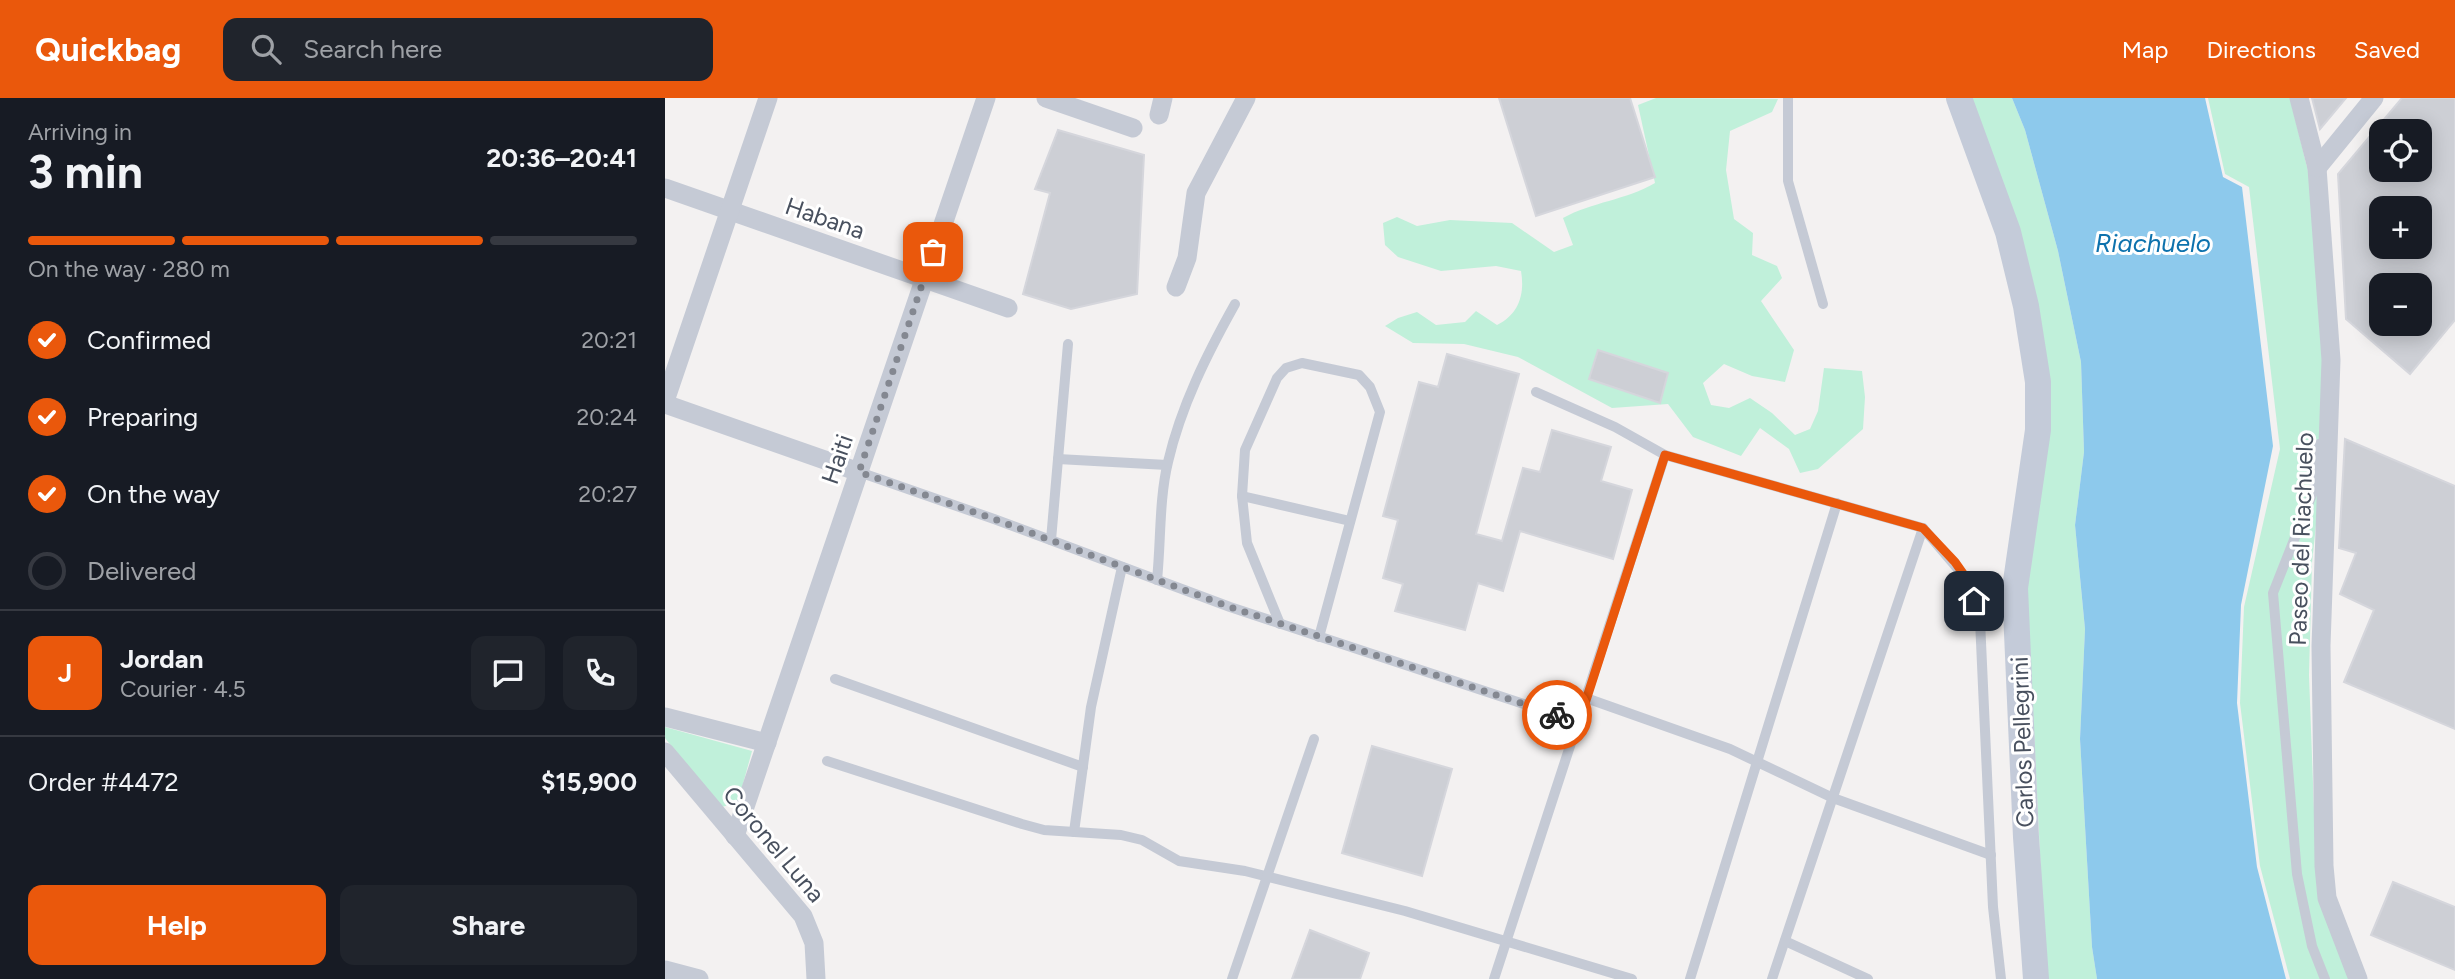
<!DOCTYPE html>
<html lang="en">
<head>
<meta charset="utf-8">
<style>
	body { margin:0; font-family:Figtree,sans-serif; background:#20242c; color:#f1f3f6; height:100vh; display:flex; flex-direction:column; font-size:26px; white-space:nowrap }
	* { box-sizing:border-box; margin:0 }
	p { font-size:23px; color:#9ea1a6 }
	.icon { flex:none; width:38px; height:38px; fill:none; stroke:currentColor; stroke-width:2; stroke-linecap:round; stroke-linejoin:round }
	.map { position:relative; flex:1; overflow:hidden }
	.details { display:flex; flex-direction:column; background:#171b24; width:665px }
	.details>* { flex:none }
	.controls { position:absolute; left:1704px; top:21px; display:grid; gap:14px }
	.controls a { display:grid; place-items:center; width:63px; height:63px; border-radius:14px; background:#171b24; box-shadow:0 4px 18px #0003; font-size:35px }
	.pin { position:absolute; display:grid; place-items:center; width:60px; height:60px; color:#fff; margin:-30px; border-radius:14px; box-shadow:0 4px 10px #0006 }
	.courier { position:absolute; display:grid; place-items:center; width:70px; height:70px; margin:-35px; border:5px solid #ea580c; border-radius:50%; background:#fff; color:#222; box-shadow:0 2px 9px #0007 }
	.summary em { font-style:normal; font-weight:700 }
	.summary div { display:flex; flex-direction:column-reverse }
	.summary { display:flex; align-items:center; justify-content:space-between; height:119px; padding:0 28px }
	h1 { font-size:46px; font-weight:700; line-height:52px }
	.bar { display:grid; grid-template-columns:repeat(4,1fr); gap:10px 7px; align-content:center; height:84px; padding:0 28px }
	.bar i { height:9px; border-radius:5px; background:#363941 }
	.bar .current { background:#ea580c }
	.bar p { grid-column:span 4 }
	.line { display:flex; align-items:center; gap:18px; padding:0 28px; border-top:2px solid #363941 }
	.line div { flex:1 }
	.round { display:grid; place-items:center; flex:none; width:74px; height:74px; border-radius:14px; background:#20242c }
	ol { padding:0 28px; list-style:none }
	li { display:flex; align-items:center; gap:21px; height:77px }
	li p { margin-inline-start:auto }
	li .icon { padding:7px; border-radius:50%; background:#ea580c; color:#fff; stroke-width:4 }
	li:last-child { color:#9ea1a6 }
	li i { width:38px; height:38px; border:4px solid #363941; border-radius:50% }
	.primary-button { display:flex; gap:14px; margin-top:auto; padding:14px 28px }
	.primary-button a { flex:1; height:80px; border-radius:14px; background:#ea580c; color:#fff; font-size:28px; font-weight:700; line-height:80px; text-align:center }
	.primary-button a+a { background:#20242c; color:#f1f3f6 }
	header { display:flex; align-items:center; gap:42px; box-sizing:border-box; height:98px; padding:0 35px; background:#ea580c; color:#fff }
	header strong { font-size:33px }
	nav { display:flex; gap:38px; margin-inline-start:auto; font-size:24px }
	.search { width:490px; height:63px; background:#20242c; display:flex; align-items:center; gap:18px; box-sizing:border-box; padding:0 24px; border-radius:14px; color:#9ea1a6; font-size:26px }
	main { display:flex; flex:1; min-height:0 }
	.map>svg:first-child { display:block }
</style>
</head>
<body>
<header>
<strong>Quickbag</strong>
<div class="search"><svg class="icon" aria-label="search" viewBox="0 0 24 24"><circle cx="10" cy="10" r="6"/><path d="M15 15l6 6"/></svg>Search here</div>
<nav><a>Map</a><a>Directions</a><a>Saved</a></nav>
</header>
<main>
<section class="details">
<div class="summary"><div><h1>3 min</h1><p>Arriving in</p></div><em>20:36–20:41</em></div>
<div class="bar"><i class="current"></i><i class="current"></i><i class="current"></i><i></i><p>On the way · 280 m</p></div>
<ol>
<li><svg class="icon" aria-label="check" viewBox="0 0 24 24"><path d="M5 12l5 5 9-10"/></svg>Confirmed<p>20:21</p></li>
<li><svg class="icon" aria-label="check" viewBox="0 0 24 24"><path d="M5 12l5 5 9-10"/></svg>Preparing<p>20:24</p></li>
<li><svg class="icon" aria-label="check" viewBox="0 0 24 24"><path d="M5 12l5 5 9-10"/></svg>On the way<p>20:27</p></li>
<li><i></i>Delivered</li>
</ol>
<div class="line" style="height:126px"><b class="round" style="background:#ea580c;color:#fff">J</b><div><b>Jordan</b><p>Courier · 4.5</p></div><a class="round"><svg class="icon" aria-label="chat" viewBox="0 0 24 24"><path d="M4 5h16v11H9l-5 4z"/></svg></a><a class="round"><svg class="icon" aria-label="phone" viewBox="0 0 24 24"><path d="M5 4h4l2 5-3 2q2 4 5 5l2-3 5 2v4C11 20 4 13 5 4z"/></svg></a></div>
<div class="line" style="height:91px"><div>Order #4472</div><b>$15,900</b></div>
<div class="primary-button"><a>Help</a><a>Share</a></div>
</section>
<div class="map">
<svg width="1790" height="881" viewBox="0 0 1790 881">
	<rect width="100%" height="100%" fill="#f3f1f1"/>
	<g fill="#c0f0da">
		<path d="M991,0L1113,1L1107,14L1065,33L1061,72L1069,121L1088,135L1087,157L1112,168L1117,180L1096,203L1129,252L1120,284L1087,278L1059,266L1038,285L1046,307L1064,310L1085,300L1107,315L1130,337L1145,331L1153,313L1159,270L1197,273L1200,299L1198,331L1153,371L1135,375L1124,351L1095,330L1076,358L1028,339L1003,306L947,310L853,259L799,246L748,245L720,228L733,220L752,214L771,227L800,224L811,213L832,227C854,216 860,196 856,173L831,168L776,173L733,159L720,147L718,125L732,119L752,128L785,122L847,125L889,154L908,147L898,120C927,104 961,102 990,85L973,7Z"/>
		<polygon points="1303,0 1347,0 1360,32 1393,153 1416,264 1419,354 1410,427 1420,531 1415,641 1427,849 1432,881 1381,881 1362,487 1385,309"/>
		<polygon points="1543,0 1625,0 1644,77 1651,131 1658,263 1659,351 1647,465 1644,577 1652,793 1685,881 1625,881 1595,768 1575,605 1579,509 1615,351 1584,89 1560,76"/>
		<polygon points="0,629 87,653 73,704 57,709 50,703 0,640"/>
	</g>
	<polygon fill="#8dc9ec" points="1347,0 1540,0 1558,79 1577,89 1608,348 1576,507 1572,605 1592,769 1621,881 1432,881 1427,849 1415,641 1420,531 1410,427 1419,354 1416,264 1393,153 1360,32"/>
	<g fill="#cdcfd5" stroke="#d5d6dc" stroke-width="2" fill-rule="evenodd">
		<polygon points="834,0 965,0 990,79 871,118"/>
		<polygon points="1647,0 1681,0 1655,31"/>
		<path d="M1737,0H1790V222L1745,276L1681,221L1673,76ZM1717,33H1755V72H1717ZM1717,110H1755V149H1717ZM1717,187H1755V226H1717Z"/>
		<polygon points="393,32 479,57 472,196 406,211 358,196 385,95 370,91"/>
		<polygon points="933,252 1003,275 995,305 924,281"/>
		<polygon points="782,256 854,276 811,436 837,443 858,370 875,374 887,332 946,349 936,383 967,392 948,461 855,433 838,493 813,485 800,532 730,513 738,486 718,480 733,422 718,418 754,284 773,289"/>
		<polygon points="1680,341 1790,388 1790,631 1679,584 1709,512 1675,496 1691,455 1674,450"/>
		<polygon points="707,648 787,671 757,778 677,755"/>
		<polygon points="1728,784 1790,809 1790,872 1706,837"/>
		<polygon points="645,832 704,855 695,881 627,881"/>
	</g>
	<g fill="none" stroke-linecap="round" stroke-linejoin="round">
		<g stroke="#c5cad5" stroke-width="10">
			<polyline points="1123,0 1123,83 1158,206"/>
			<polyline points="871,294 950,329 1000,357 1258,430 1304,484 1315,522 1328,809 1336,881"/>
			<polyline points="393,361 502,367"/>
			<polyline points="194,374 329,421 565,509 913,624"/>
			<polyline points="577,398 685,423"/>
			<polyline points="386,442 403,246"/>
			<path d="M492,482C496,444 494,401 503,364C516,308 542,256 570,206"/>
			<polyline points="615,526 582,445 577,398 580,352 612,280 621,270 637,265 694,277 705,289 715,314 654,539"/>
			<polyline points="170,581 418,669"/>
			<polyline points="921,600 1065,651 1168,700 1326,757"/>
			<polyline points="162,663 357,726 379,732 456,737 477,742 514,763 580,773 740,813 967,881"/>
			<polyline points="409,734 426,609 457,469"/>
			<polyline points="1120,843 1203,881"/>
			<polyline points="567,881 649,641"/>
			<polyline points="829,881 1000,357"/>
			<polyline points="1025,881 1172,405"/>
			<polyline points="1107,881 1258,430"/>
			<polyline points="1660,881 1647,848 1632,776 1608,495 1648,394 1654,346 1661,347"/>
		</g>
		<g stroke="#c5cad5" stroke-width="19">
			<polyline points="381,0 468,30"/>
			<polyline points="1634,0 1652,70 1666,262 1656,548 1659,768 1662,800 1693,881"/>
			<polyline points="494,17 498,0"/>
			<polyline points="1652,70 1709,0"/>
			<polyline points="0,90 343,210"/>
			<polyline points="511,189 522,160 531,95 581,0"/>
			<polyline points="0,303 103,0"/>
			<polyline points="0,306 194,374"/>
			<polyline points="0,619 102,645"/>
			<polyline points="0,654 138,818 149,845 151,881"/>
			<polyline points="70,738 321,0"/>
			<polyline points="0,872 34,881"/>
		</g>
		<polyline stroke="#c4cbd9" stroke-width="26" points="1294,0 1343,134 1361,208 1373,284 1373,332 1350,490 1361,739 1371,881"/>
	</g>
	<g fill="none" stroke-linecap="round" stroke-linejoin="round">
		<polyline stroke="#848891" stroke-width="7" stroke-dasharray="0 12.6" points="268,154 194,374 329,421 565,509 892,617"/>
		<polyline stroke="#ea580c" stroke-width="9" points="892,617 914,624 1000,357 1258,430 1290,464 1304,484 1309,503"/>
	</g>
	<g text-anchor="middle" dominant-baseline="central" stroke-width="6" stroke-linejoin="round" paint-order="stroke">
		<g font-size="24" fill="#48505e" stroke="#fff">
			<text transform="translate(160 120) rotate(19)">Habana</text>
			<text transform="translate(172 361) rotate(-71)">Haiti</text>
			<text transform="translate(1636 441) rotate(-88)">Paseo del Riachuelo</text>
			<text transform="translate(1357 644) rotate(-92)">Carlos Pellegrini</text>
			<text transform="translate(109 746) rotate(50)">Coronel Luna</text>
		</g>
		<g font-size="26" font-style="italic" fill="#0d72ad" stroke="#fff">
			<text x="1488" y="145">Riachuelo</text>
		</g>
	</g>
</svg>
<div class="controls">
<a><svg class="icon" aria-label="locate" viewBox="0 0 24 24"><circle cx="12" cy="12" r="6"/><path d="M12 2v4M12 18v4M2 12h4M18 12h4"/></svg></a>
<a>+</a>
<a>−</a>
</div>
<div class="pin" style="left:268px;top:154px;background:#ea580c"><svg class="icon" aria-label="bag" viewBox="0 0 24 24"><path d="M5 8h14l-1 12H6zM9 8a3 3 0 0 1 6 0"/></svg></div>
<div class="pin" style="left:1309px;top:503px;background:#1f2937"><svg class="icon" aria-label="home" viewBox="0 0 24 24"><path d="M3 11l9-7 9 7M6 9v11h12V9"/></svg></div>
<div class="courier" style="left:892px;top:617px"><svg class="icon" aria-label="bike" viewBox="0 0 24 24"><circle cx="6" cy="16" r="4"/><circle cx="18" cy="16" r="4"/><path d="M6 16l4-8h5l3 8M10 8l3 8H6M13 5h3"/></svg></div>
</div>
</main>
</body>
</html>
